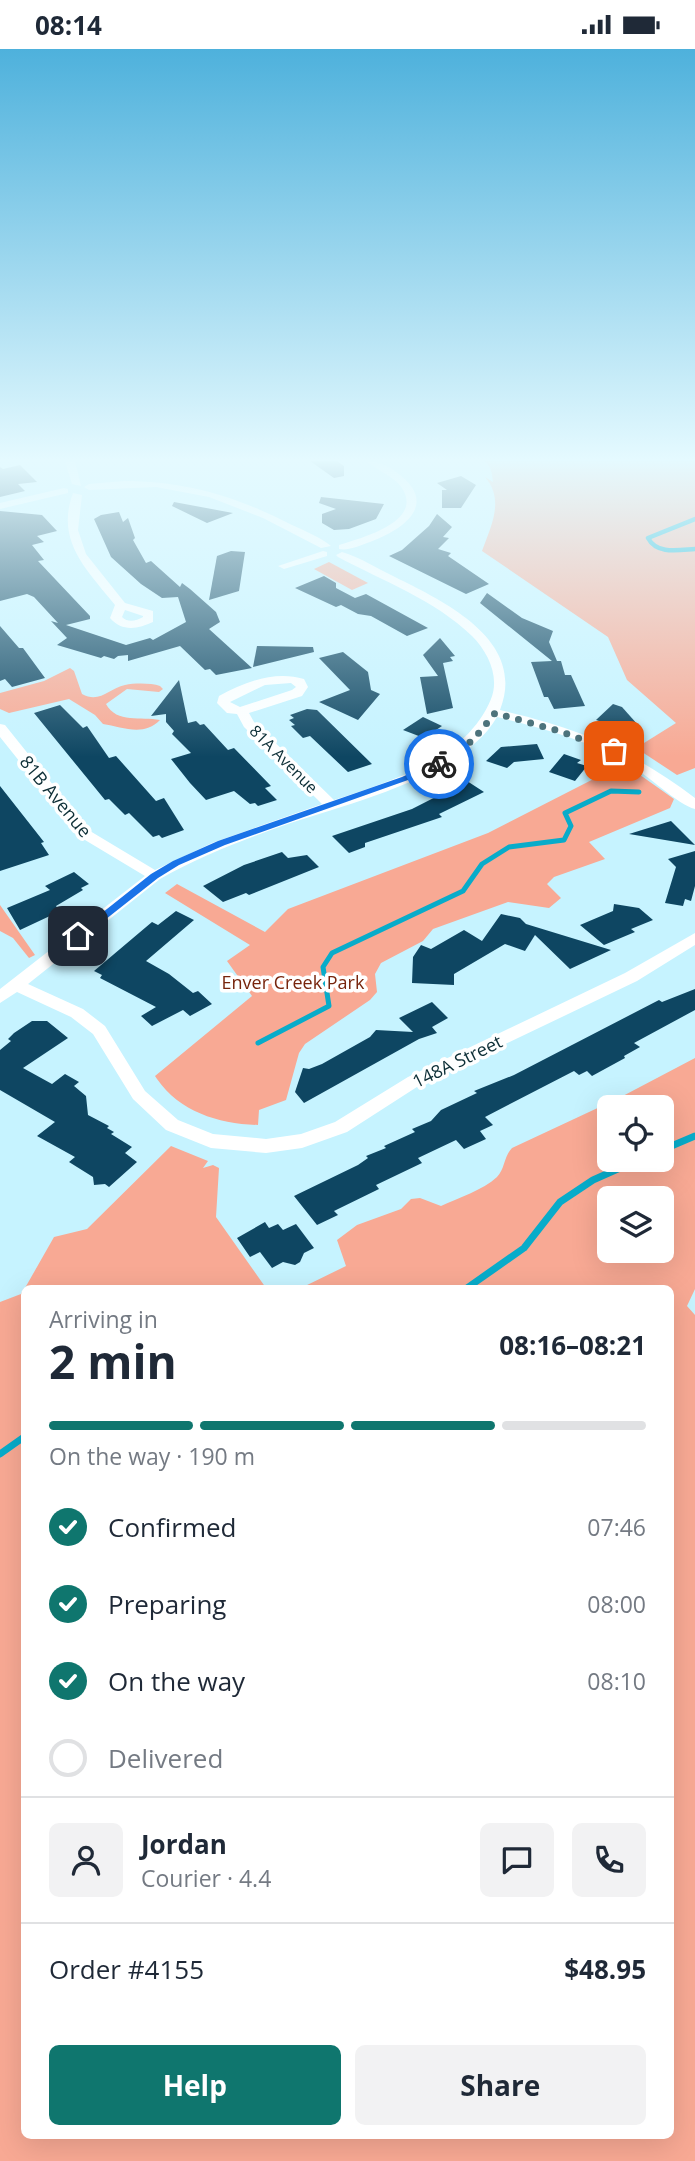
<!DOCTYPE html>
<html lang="en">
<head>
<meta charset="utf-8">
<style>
	body { margin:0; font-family:"Open Sans",sans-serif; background:#f2f2f3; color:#1f2937; height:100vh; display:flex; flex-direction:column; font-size:26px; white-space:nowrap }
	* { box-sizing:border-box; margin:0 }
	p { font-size:23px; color:#747a83 }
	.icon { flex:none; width:38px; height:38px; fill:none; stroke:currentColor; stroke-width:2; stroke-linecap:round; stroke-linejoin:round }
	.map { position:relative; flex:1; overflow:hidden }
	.drawer { position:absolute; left:21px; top:1236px; width:653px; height:854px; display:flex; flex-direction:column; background:#fff; border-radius:10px; box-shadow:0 7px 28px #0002 }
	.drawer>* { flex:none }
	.buttons { position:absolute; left:597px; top:1046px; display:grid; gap:14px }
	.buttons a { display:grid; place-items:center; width:77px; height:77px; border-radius:10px; background:#fff; box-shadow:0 7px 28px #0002; font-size:35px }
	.pin { position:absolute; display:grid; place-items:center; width:60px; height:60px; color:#fff; margin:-30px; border-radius:14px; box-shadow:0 4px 10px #0006 }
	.courier { position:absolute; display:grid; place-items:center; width:70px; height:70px; margin:-35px; border:5px solid #1a73e8; border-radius:50%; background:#fff; color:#222; box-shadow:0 2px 9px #0007 }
	.overview em { font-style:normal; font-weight:700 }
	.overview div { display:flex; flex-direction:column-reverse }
	.overview { display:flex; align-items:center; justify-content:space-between; height:119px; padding:0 28px }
	h1 { font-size:46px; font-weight:700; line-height:52px }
	.bar { display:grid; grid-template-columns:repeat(4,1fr); gap:10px 7px; align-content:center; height:84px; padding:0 28px }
	.bar i { height:9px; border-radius:5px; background:#e0e1e3 }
	.bar .on { background:#0f766e }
	.bar p { grid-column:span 4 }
	.line { display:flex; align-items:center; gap:18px; padding:0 28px; border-top:2px solid #e0e1e3 }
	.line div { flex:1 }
	.round { display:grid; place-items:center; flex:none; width:74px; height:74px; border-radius:10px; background:#f2f2f3 }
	ol { padding:0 28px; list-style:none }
	li { display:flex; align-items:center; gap:21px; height:77px }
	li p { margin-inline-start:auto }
	li .icon { padding:7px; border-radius:50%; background:#0f766e; color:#fff; stroke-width:4 }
	li:last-child { color:#747a83 }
	li i { width:38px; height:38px; border:4px solid #e0e1e3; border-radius:50% }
	.cta { display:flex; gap:14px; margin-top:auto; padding:14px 28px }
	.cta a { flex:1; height:80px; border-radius:10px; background:#0f766e; color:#fff; font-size:28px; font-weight:700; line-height:80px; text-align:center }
	.cta a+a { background:#f2f2f3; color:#1f2937 }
	.status { display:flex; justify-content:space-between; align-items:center; height:49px; padding:0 35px; background:#fff; direction:ltr }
	.status svg { height:19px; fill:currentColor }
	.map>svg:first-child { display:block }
</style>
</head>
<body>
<div class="status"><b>08:14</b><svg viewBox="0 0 49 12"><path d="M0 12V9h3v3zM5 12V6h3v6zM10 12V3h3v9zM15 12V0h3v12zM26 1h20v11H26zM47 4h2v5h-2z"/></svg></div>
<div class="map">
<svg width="695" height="2112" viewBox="0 0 695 2112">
	<rect width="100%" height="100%" fill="#c6f3ff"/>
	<g fill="#f8a994" fill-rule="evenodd">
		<path d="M484,412H695V719L677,726L636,699L676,674L627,631L608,588L482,502C491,477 505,451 485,428L493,433C492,424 491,416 484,412Z"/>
		<polygon points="329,513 368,534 352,541 314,520"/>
		<path d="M70,619L74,622L82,645C100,655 109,639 125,636C135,634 151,634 160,637L163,640L159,643L127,640L106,655C117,675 141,667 160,671C144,688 122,678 103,675L95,666L69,650L9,664L0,660V644L44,632Z"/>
		<path d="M626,716L674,750L670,759L589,793L605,810L554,828L547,835L561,849L549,859L508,853L433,880L423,892L381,914L375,925L377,943L370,951L305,995L299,1004L286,1051L259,1061L258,1076C219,1075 180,1063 157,1030L155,1027L252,947L227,912L250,896L165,844L177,835L265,883L288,860L488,784L619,717Z"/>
		<polygon points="0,856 35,906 29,909 13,889 0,882"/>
		<path d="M695,1009V1240L687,1257L695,1266V2112H0V1253L21,1245L24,1239V2086H670V1239H301L346,1217L337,1191L357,1176L401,1160L411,1150L420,1149L441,1157C458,1149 483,1141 497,1128C505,1120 504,1107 512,1099L619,1049ZM609,1059H662V1111H609ZM609,1150H662V1202H609Z"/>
		<polygon points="171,1097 208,1112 203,1119 213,1116 219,1119 216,1168 266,1239 25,1239 54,1188 87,1180"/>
	</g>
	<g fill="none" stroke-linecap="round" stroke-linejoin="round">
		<path stroke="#08acca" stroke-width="4.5" d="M695,470L648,489C657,506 679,501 695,500"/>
		<polyline stroke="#08acca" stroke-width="5" points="258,994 329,957 323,918 332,904 463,842 482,815 509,798 564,791 571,777 565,764 611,742 639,743"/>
		<g stroke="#08acca" stroke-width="7">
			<polyline points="662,1101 695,1087"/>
			<polyline points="467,1239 524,1199 560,1153 593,1131 638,1111"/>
			<polyline points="0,1405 24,1388"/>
		</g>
	</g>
	<g fill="#0e4662">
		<polygon points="310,412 337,412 344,417 344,427 334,429"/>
		<polygon points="20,416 37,433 18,435 25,442 0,448 0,418 3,420"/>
		<polygon points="461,427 476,436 461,459 442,459 442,441 447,441 437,434"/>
		<polygon points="321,448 384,455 376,470 349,480 334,481 322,474 322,465 336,460 319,454"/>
		<polygon points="174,453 233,464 207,474 172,457"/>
		<polygon points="0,462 42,466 57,482 37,487 44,493 32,496 44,511 38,512 90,567 90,570 66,576 126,596 150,589 153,591 186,573 178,548 162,549 141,535 111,508 94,470 101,466 119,463 123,473 128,469 135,489 133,491 146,514 151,512 180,538 182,534 190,540 216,563 220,573 209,580 252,619 216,626 210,620 205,621 180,597 128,612 128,606 118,607 114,610 104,607 101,609 57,596 67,589 51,572 58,574 34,548 27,545 0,552"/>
		<polygon points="437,465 452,478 443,488 449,489 438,500 451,504 448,507 489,535 466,545 389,507 402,501 429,477"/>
		<polygon points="231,502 245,503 239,542 209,551 217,507"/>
		<polygon points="324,527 336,534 336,539 355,549 366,545 428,579 407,587 371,567 358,565 341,556 336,558 295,539"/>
		<polygon points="487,544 522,569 553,582 549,593 557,612 561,612 565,626 571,626 585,657 554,660 548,648 544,648 531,613 552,612 480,554"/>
		<polygon points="0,577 19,599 23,599 45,629 12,638 5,630 0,632"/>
		<polygon points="440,589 455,607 450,608 453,612 443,614 453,659 427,665 420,628 438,627 423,606"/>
		<polygon points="257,597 313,598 314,603 253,618"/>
		<polygon points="343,603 368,623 371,641 380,645 358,671 319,653 350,641 319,609"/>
		<polygon points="179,631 188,674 196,672 200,676 204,675 228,701 234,699 271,737 265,739 277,751 258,757 255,754 250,755 234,742 206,751 190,734 171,710 191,704 172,685 174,682 166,673 166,665 151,667"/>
		<polygon points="613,655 622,658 638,676 620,679 596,671"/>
		<polygon points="60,656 83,679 87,677 109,709 116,707 156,752 164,749 184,781 162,789 159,786 153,788 129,764 125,766 109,750 105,751 34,664"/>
		<polygon points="307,660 317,661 372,715 348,723 310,687 303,689 291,677 295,676 289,671 294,669 290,666"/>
		<polygon points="423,668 442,677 424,689 403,681"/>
		<polygon points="537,695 544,710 514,713 507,719 486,712 501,698"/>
		<polygon points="564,705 581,711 577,714 587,717 575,732 549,723"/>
		<polygon points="467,732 484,743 439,765 442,768 365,794 365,798 349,804 332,787 412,760"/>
		<polygon points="0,737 44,793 41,794 49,806 0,822"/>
		<polygon points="671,772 695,796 629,785"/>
		<polygon points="695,802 695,837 691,852 685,850 683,857 665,854 676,818 668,810"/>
		<polygon points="282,803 288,809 307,806 319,818 249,846 246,844 223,853 203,837 244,816"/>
		<polygon points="74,823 89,835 81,839 83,841 56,857 59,861 50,864 52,866 20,881 7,859 50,841 45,837"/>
		<polygon points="614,855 639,859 653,871 631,880 635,883 604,896 580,876 613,862"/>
		<polygon points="176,862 194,871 146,912 169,925 193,944 198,942 212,955 190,967 183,961 152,977 141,967 156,958 100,929 102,926 94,922 152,873 158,876"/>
		<polygon points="501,865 520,869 526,875 611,901 570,920 535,886 525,902 505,895 454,925 454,936 412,934 413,908 421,896 431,900 464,881 482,892"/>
		<polygon points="695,940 695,961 634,994 640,998 624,1007 625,1009 592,1027 587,1022 579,1026 574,1022 485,1068 493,1076 480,1082 486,1090 464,1100 456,1091 418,1109 422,1114 376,1136 379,1140 334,1162 338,1166 317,1176 294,1147 358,1116 368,1109 366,1107 386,1099 384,1097 415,1083 412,1080 431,1072 441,1061 477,1044 474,1042 514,1026 659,951 662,953"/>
		<polygon points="432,953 448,969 432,978 437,984 419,990 304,1054 295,1043 303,1019 309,1020 322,1015 370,988 376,981 413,983 399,969"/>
		<polygon points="32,972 47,972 68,989 23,1019 52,1035 65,1025 79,1033 74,1037 86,1047 88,1066 109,1077 107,1079 114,1083 111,1085 132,1098 125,1104 137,1113 109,1138 105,1135 94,1136 93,1128 69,1113 75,1108 37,1087 55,1073 0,1041 0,1001 11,992 8,990 14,984"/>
		<polygon points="265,1173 269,1179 278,1175 283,1181 296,1175 314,1199 304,1204 300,1213 295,1216 283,1213 272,1219 260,1203 250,1208 237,1189"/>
	</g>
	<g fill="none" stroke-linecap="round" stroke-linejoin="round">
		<g fill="#fff" fill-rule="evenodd">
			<polygon points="65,412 75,412 81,437 72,435"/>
			<path d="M367,412C379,412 386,416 396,423C440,454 405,480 370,493C361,496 349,502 339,500V496C361,489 424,473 402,439C394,427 377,422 367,412Z"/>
			<path d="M124,432C186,432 238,448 292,476C305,482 320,488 331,497L321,499L263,469L209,448L156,438L89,441L84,438L89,435Z"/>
			<polygon points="64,439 68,440 68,444 0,460 0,454"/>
			<path d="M73,444L82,446L78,481L86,505L125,554L153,562V573C138,580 122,583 110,569L115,556C87,521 55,492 73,444ZM125,561L143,567V568C136,572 128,574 122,568Z"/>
			<polygon points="323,502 327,503 327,507 284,520 278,517"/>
			<path d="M342,503C360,508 378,520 395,528C447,554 527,592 500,661C578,679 630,700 695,749V760C678,756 647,725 628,715C588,691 542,679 497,668C462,729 345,755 282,777C240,792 199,808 160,830L28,935L83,960L105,977L145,1042L178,1071L213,1085L266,1090L301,1085L335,1073L408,1028L625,924L695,884V896L637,932L420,1036L347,1083L302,1099L266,1104L211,1099L166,1081L133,1050L93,985L71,968L17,943L0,954V940L145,827L80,788L0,688V675L5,676L90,782L155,821L212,794L322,755L244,678L237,665L227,664L217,654L219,647C245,633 275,621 304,630L308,638L302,647L249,664L254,673L334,751C391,732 466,711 491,650C500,628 488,603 472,587C435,551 383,532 338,508L336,506ZM291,634L296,638L292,641L240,658L230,653L265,636Z"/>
		</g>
	</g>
	<linearGradient id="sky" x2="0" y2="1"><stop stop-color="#4eb1dc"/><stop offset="0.58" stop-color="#e5faff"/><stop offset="1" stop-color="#e5faff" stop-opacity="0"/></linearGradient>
	<rect width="695" height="708" fill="url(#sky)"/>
	<polygon fill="#1a73e8" points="435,713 443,715 408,731 225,796 179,816 158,829 82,889 73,887 151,825 173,812 218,792 402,728"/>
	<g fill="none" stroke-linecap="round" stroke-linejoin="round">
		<polyline stroke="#4d737c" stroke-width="7" stroke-dasharray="0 12.6" points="439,715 473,691 495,664 559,682 614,702"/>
	</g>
	<g text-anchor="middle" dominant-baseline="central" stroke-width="7" stroke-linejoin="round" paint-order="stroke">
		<g font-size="16" fill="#0c2e36" stroke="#fff">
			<text transform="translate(284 710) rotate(45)">81A Avenue</text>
		</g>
		<g font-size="18" fill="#0c2e36" stroke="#fff">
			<text transform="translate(56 747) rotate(50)">81B Avenue</text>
			<text transform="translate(457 1012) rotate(-26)">148A Street</text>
		</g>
		<g font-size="18" fill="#77240c" stroke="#fff">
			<text x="293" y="933">Enver Creek Park</text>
		</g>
	</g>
</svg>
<div class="buttons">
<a><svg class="icon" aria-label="locate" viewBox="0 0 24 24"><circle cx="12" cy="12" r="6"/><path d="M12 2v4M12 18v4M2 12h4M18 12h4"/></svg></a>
<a><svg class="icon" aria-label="layers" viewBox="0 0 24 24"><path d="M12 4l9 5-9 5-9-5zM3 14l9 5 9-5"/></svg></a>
</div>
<div class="pin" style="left:614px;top:702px;background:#ea580c"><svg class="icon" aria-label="bag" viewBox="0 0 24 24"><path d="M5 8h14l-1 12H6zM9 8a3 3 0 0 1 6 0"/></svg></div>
<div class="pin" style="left:78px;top:887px;background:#1f2937"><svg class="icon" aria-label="home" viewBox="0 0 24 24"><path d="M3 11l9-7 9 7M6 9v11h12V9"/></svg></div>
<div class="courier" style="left:439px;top:715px"><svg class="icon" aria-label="bike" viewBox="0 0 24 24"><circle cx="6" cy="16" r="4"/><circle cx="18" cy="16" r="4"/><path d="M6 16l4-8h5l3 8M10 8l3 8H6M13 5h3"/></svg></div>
<section class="drawer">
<div class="overview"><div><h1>2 min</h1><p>Arriving in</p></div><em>08:16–08:21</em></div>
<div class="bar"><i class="on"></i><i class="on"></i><i class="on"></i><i></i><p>On the way · 190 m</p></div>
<ol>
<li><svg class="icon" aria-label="check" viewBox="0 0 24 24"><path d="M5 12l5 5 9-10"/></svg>Confirmed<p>07:46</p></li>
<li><svg class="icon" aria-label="check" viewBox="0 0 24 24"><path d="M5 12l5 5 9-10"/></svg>Preparing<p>08:00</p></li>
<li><svg class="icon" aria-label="check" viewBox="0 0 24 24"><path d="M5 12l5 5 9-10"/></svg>On the way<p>08:10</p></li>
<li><i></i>Delivered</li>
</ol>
<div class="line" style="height:126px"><a class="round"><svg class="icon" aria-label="person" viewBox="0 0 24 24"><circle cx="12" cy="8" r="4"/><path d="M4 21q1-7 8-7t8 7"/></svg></a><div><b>Jordan</b><p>Courier · 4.4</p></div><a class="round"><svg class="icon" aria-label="chat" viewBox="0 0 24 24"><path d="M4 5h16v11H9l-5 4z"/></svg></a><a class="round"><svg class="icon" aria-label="phone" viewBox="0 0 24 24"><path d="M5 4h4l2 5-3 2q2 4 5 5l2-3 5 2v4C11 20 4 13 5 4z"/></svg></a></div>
<div class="line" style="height:91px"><div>Order #4155</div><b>$48.95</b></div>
<div class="cta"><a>Help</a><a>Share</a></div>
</section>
</div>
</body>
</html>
